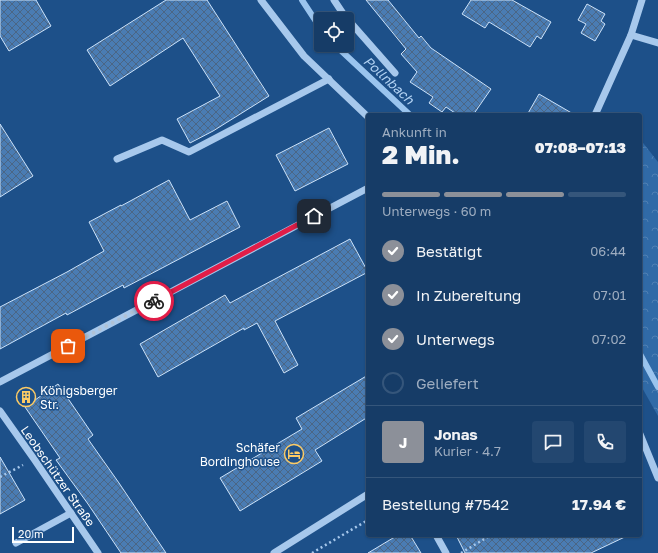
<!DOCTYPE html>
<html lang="de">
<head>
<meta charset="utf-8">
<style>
	body { margin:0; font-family:"Golos Text",sans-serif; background:#234770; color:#f1f3f6; height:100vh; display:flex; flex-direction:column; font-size:15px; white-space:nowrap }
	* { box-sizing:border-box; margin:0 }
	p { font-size:13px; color:#9eadc0 }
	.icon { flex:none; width:22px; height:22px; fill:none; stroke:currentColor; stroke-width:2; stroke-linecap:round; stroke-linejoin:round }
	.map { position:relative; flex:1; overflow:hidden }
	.drawer { position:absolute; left:366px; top:113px; width:276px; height:424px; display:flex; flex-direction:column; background:#163c67; border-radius:4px; box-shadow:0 1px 3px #0004,0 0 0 1px #35567b }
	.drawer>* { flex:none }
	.tools { position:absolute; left:314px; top:12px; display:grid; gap:8px }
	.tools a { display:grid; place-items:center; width:40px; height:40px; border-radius:4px; background:#163c67; box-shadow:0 1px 3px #0004,0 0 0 1px #35567b; font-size:20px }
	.scale { position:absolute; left:12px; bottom:10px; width:62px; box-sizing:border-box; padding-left:4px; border:2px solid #fff; border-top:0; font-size:11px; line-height:14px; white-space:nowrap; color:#fff; -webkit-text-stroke:3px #1d5089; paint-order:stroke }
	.pin { position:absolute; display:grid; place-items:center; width:34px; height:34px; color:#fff; margin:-17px; border-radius:8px; box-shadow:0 2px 6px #0006 }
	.courier { position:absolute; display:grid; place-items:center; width:40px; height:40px; margin:-20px; border:3px solid #e11d48; border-radius:50%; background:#fff; color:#222; box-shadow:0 1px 5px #0007 }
	.head em { font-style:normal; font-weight:800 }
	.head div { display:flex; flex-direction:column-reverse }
	.head { display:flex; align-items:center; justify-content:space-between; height:68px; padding:0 16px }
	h1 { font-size:26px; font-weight:800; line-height:30px }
	.bar { display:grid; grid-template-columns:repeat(4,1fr); gap:6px 4px; align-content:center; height:48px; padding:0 16px }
	.bar i { height:5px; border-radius:3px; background:#35567b }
	.bar .active { background:#8c9099 }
	.bar p { grid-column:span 4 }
	.line { display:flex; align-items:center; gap:10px; padding:0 16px; border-top:1px solid #35567b }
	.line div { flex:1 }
	.round { display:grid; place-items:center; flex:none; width:42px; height:42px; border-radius:4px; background:#234770 }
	ol { padding:0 16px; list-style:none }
	li { display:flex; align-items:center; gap:12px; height:44px }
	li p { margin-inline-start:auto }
	li .icon { padding:4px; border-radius:50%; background:#8c9099; color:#fff; stroke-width:4 }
	li:last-child { color:#9eadc0 }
	li i { width:22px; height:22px; border:2px solid #35567b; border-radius:50% }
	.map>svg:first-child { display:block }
</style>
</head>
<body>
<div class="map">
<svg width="658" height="553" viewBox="0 0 658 553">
	<defs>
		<pattern id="forest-crowns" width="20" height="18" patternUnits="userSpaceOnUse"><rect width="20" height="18" fill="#306aa7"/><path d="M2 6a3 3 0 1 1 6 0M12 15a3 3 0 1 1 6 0" fill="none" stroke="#4f80b4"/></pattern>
		<pattern id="building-cross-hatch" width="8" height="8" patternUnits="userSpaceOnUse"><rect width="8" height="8" fill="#4a7cb3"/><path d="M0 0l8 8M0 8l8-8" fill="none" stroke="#4b6685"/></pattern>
	</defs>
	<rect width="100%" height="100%" fill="#1d5089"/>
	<polygon fill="url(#forest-crowns)" points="640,139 658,162 658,416 640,384"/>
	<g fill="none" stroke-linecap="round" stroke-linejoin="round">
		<g stroke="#9ac4ee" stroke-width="6">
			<polyline points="302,0 321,29"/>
			<polyline points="335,45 410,115"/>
			<polyline points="640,354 658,387"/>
		</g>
	</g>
	<g fill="url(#building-cross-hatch)" stroke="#cce2f9">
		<polygon points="0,0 36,0 51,26 9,51 0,36"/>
		<polygon points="166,0 207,0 269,96 213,131 190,143 177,119 220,96 183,38 110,86 87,50"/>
		<polygon points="366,0 388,0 419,38 421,36 431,48 491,89 473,115 458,115 446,107 442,112 429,103 433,97 410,82 417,72 401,54 406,49"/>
		<polygon points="471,0 512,0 551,22 541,39 537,36 530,47 489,22 485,28 462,14"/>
		<polygon points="587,4 605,14 601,21 605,24 595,41 581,33 586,24 578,20"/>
		<polygon points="539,94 575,115 527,115"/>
		<polygon points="0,124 33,176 0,197"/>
		<polygon points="329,128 348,164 295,191 276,155"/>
		<polygon points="169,180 190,220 227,201 240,227 124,288 123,285 67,315 66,313 0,349 0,307 67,272 104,251 89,222 121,205 121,206"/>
		<polygon points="350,239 368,272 275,321 298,365 284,373 257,323 244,330 244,328 158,377 140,344 225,295 230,303"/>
		<polygon points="368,375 368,417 315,450 322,461 240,511 220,478 302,429 296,418"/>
		<polygon points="58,384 93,435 88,439 119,483 166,553 121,553 88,504 56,460 60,458 25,407"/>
		<polygon points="0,457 25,500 0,514"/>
		<polygon points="398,535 410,535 421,553 368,553"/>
		<polygon points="456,535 629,535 591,553 465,553"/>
	</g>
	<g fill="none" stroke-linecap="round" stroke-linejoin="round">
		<g stroke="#a7c8ec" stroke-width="2.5" stroke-dasharray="2 3" stroke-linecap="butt">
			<polyline points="0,477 23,465"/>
			<polyline points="312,553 368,520"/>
			<polyline points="461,553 491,535"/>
		</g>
		<g stroke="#a7c8ec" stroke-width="7">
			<polyline points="261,0 304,56 368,117"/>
			<polyline points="334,0 344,15 395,73"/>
			<polyline points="631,35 658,43"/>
			<polyline points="595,115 631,35 642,0"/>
			<polyline points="117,159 162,140 189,152 329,79"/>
			<polyline points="0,382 368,188"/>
			<polyline points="0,411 34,459 98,553"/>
			<polyline points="640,434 658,478"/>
			<polyline points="436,535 446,553"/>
			<polyline points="16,543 71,513"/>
			<polyline points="274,553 368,494"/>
		</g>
	</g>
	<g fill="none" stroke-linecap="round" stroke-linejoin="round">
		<polyline stroke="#b0c2d6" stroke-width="4" stroke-dasharray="0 7.2" points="68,346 154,301"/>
		<polyline stroke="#e11d48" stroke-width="5" points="154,301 314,216"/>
	</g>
	<defs>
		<g id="building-ring" transform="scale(1)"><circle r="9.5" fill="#1d5089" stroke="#fccb65" stroke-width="1.5"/><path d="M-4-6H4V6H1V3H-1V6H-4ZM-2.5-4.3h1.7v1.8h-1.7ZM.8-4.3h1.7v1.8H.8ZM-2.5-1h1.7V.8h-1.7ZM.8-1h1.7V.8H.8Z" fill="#fccb65"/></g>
		<g id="hotel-ring" transform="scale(1)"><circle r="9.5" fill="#1d5089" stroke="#fccb65" stroke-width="1.5"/><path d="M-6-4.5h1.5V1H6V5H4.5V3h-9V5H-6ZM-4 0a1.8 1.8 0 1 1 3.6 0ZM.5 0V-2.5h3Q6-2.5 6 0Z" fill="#fccb65"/></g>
	</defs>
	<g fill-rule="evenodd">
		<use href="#building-ring" x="26" y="397"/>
		<use href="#hotel-ring" x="294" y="454"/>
	</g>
	<g text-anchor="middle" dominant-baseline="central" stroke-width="3" stroke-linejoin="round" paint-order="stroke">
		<g font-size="12" fill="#fff" stroke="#1d5089" text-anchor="start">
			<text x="40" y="390">Königsberger<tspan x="40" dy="14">Str.</tspan></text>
			<text x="280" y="447" text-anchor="end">Schäfer<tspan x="280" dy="14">Bordinghouse</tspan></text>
		</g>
		<g font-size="12" fill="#fff" stroke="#1d5089">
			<text transform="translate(58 476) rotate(55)">Leobschützer Straße</text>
		</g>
		<g font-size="13" font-style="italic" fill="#b2d2f3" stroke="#1d5089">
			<text transform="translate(389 80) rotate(43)">Pollnbach</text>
		</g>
	</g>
</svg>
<div class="tools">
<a><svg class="icon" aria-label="locate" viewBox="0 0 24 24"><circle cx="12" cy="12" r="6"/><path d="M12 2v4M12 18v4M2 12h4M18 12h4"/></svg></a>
</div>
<div class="scale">20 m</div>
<div class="pin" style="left:68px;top:346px;background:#ea580c"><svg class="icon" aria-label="bag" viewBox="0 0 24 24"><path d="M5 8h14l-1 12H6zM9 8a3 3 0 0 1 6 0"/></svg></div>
<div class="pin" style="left:314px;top:216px;background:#1f2937"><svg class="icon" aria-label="home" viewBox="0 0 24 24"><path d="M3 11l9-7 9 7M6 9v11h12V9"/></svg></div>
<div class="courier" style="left:154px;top:301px"><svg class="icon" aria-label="bike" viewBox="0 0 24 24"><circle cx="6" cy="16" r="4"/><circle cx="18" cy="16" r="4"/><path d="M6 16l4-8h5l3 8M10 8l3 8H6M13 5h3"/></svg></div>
<section class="drawer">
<div class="head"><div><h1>2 Min.</h1><p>Ankunft in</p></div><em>07:08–07:13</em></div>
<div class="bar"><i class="active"></i><i class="active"></i><i class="active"></i><i></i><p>Unterwegs · 60 m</p></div>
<ol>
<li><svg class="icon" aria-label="check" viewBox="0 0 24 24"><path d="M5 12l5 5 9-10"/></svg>Bestätigt<p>06:44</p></li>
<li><svg class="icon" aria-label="check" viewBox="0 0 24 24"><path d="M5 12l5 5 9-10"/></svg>In Zubereitung<p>07:01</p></li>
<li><svg class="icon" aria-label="check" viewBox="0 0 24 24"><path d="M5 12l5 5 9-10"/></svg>Unterwegs<p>07:02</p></li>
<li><i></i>Geliefert</li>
</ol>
<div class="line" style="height:72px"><b class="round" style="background:#8c9099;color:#fff">J</b><div><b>Jonas</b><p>Kurier · 4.7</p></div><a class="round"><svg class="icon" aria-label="chat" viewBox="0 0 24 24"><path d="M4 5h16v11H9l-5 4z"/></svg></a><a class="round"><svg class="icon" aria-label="phone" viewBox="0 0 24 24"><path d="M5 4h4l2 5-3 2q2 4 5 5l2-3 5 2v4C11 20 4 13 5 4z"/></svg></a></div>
<div class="line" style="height:52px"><div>Bestellung #7542</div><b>17.94 €</b></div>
</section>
</div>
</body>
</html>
